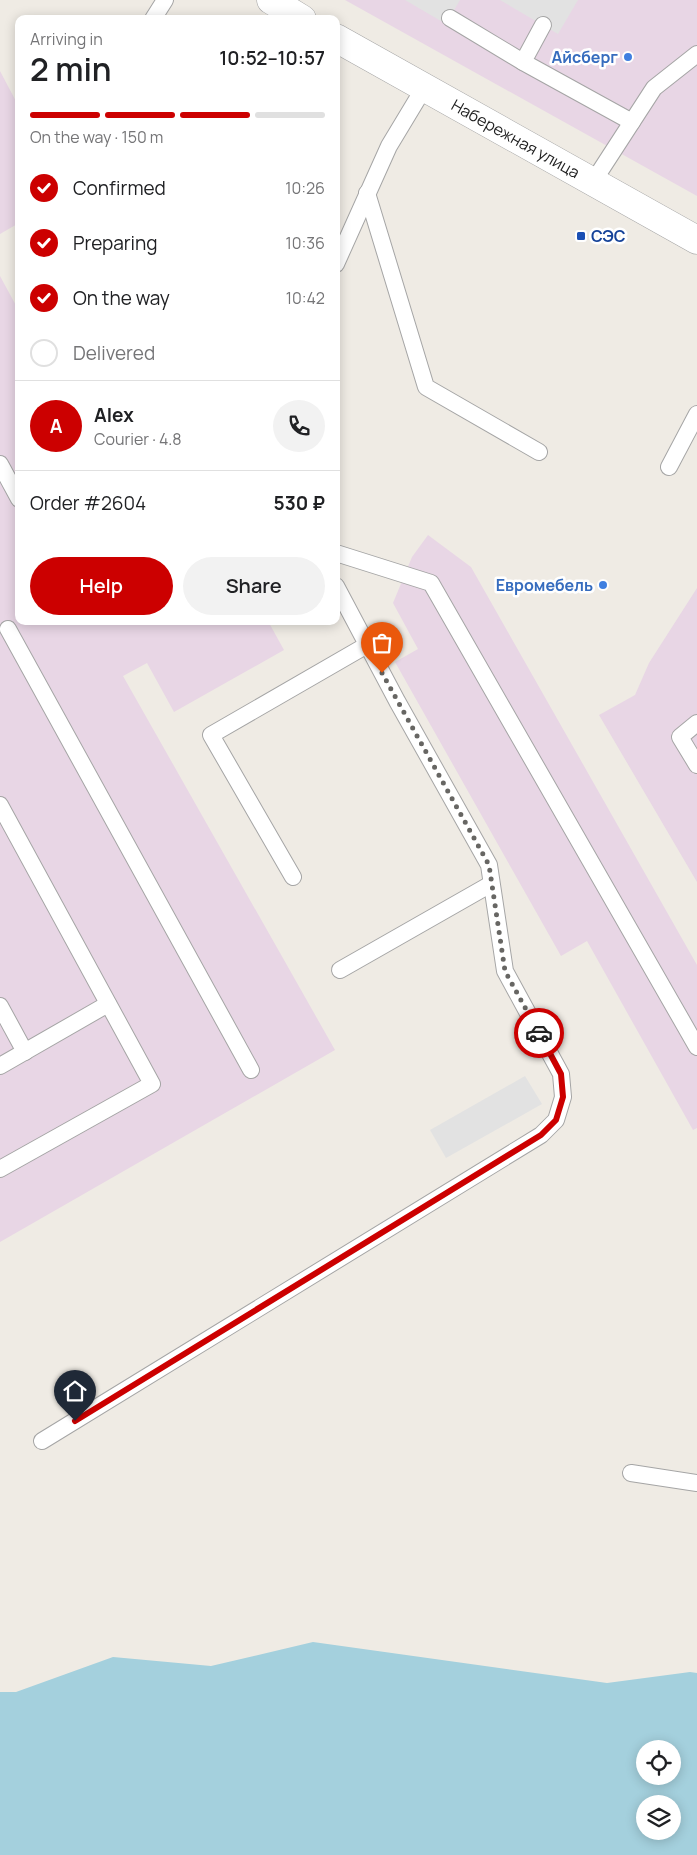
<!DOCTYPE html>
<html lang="en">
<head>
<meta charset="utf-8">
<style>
	body { margin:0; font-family:Manrope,sans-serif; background:#f2f2f2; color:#202124; height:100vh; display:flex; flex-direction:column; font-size:19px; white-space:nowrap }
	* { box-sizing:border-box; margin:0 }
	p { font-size:16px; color:#757577 }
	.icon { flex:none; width:28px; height:28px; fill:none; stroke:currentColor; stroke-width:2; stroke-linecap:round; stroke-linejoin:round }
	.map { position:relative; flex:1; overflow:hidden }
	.drawer { position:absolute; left:15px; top:15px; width:325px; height:610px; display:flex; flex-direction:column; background:#fff; border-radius:10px; box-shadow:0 2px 12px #0003 }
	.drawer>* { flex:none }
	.tools { position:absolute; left:636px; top:1740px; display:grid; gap:10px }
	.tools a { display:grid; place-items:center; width:45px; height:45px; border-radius:50%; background:#fff; box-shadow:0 2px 12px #0003; font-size:25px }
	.pin { position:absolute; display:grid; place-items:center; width:42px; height:42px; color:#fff; margin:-51px -21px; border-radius:50% 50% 50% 0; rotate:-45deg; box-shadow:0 0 5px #0007 }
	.pin .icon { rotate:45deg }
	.courier { position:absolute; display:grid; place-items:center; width:50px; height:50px; margin:-25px; border:4px solid #c00; border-radius:50%; background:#fff; color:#222; box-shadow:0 1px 6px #0007 }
	.headline em { font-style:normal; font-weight:600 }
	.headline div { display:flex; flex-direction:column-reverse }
	.headline { display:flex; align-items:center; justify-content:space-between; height:85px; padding:0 15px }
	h1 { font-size:32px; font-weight:600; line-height:38px }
	.bar { display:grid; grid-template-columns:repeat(4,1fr); gap:8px 5px; align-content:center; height:60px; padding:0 15px }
	.bar i { height:6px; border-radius:4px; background:#e0e0e0 }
	.bar .selected { background:#c00 }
	.bar p { grid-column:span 4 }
	.line { display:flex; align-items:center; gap:12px; padding:0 15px; border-top:1px solid #e0e0e0 }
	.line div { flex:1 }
	.round { display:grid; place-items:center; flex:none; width:52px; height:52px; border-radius:26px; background:#f2f2f2 }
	ol { padding:0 15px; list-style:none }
	li { display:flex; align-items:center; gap:15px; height:55px }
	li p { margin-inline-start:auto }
	li .icon { padding:5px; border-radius:50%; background:#c00; color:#fff; stroke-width:4 }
	li:last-child { color:#757577 }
	li i { width:28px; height:28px; border:2px solid #e0e0e0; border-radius:50% }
	.button { display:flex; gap:10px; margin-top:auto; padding:10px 15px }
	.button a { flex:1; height:58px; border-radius:30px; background:#c00; color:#fff; font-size:20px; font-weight:600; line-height:58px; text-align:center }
	.button a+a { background:#f2f2f2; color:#202124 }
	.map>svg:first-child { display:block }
</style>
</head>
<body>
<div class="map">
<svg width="697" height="1855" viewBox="0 0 697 1855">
	<rect width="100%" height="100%" fill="#efebe4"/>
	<g fill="#e8d6e5">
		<polygon points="345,0 697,0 697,196"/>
		<polygon points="0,71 19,107 19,223 0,234"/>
		<polygon points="0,276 19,311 19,621 268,621 284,650 174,712 147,663 123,676 335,1050 0,1242"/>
		<polygon points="428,535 471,567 697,965 697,1128 693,1130 587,941 561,956 395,662 418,649 393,603 412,557"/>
		<polygon points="697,588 697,882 599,715 635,695 649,663"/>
	</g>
	<g fill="#e2e2e2">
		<polygon points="405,0 460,0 446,24"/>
		<polygon points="500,0 578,0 558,34"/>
		<polygon points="525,1076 542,1104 446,1158 430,1130"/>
	</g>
	<path fill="#a4d0dd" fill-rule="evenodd" d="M313,1642L607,1683L690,1672L697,1673V1855H0V1692H16L113,1657L211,1666ZM645,1749H672V1776H645ZM645,1804H672V1831H645Z"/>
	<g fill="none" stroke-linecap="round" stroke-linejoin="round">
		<g stroke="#a5a5a5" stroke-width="18">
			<g id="service">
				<polyline points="450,18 523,62"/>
				<polyline points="153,19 165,0"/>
				<polyline points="543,25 523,62 632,122"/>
				<polyline points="593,182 654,88 697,54"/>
				<polyline points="367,193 426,387 539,452"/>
				<polyline points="336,264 389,146 424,88"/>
				<polyline points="0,464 19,499"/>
				<polyline points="669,467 697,414"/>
				<polyline points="336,553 431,583 697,1047"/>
				<polyline points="8,629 251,1070"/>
				<polyline points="697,723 680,737 697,765"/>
				<polyline points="0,805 152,1084 0,1169"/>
				<polyline points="293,877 211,735 367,645"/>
				<polyline points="340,970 491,884"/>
				<polyline points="0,1006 25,1052"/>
				<polyline points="0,1066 108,1004"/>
				<polyline points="42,1441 541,1135 556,1120 563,1097 561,1074 505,971 489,865 397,701 336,586"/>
				<polyline points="631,1473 697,1483"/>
			</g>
		</g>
		<g stroke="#a5a5a5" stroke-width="29">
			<g id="tertiary">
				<polyline points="271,0 302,19"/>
				<path id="s1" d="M336,38L697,240"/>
			</g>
		</g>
		<use href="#service" stroke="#fff" stroke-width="16"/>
		<use href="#tertiary" stroke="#fff" stroke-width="28"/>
	</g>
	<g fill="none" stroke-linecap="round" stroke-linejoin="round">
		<polyline stroke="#676663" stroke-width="5" stroke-dasharray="0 9" points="382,673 489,865 505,971 539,1033"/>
		<polyline stroke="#c00" stroke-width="6" points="75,1421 541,1135 556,1120 563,1097 561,1074 539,1033"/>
	</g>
	<g fill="#3f7fe0" stroke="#fff" stroke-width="2">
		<circle cx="628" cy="57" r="5"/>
		<circle cx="603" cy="585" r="5"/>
	</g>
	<rect fill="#1a4fb4" stroke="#fff" stroke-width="2" x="576" y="231" width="10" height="10" rx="2.5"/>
	<g text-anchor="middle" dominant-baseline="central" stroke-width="5" stroke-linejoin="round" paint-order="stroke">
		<g font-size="16" font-weight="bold" fill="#366cbe" stroke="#fff" text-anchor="end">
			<text x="618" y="57">Айсберг</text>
			<text x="593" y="585">Евромебель</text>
		</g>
		<g font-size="16" fill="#1e1e1e" stroke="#fff">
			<text stroke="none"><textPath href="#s1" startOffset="206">Набережная улица</textPath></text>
		</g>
		<g font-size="16" font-weight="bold" fill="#164399" stroke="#fff" text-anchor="start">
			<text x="591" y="236">СЭС</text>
		</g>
	</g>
</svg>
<div class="tools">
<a><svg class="icon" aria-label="locate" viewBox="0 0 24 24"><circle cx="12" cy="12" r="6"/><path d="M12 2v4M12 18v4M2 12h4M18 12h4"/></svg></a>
<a><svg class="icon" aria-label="layers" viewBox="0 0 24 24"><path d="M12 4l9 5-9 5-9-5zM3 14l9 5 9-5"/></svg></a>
</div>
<div class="pin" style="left:382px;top:673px;background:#ea580c"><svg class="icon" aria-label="bag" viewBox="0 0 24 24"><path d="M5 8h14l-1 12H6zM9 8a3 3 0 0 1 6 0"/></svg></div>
<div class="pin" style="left:75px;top:1421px;background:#1f2937"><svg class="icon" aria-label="home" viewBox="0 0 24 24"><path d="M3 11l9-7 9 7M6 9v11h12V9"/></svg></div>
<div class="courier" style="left:539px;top:1033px"><svg class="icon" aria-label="car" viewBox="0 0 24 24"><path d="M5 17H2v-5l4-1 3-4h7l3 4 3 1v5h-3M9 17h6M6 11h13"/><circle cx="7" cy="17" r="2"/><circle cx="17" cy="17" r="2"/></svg></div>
<section class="drawer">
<div class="headline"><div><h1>2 min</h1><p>Arriving in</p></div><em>10:52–10:57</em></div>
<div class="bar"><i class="selected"></i><i class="selected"></i><i class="selected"></i><i></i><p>On the way · 150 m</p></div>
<ol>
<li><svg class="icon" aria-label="check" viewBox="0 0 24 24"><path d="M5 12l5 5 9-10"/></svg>Confirmed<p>10:26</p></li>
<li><svg class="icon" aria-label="check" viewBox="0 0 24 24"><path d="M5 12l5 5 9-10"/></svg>Preparing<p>10:36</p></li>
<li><svg class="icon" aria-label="check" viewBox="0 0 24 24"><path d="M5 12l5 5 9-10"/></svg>On the way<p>10:42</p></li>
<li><i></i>Delivered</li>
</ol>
<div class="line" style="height:90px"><b class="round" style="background:#c00;color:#fff">A</b><div><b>Alex</b><p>Courier · 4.8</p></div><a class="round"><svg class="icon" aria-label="phone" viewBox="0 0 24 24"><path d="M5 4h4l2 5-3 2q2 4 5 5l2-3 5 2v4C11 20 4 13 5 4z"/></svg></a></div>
<div class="line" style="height:65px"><div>Order #2604</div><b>530 ₽</b></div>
<div class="button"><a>Help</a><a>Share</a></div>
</section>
</div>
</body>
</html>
